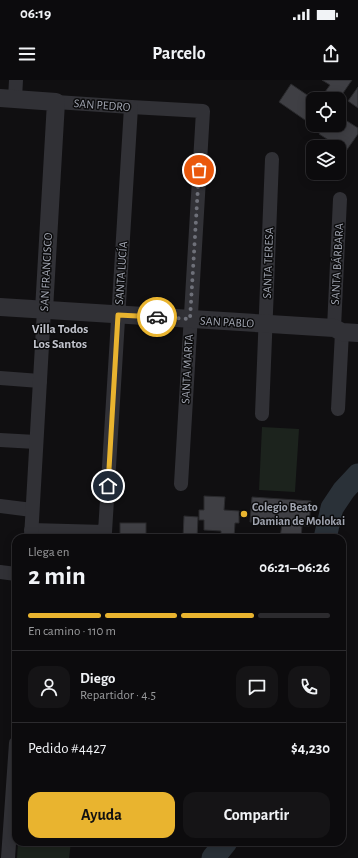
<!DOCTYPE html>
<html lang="es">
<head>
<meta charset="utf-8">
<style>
	body { margin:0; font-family:"Alegreya Sans",sans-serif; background:#151416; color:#f1f3f6; height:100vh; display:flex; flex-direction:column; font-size:15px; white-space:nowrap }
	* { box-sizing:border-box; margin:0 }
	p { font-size:13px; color:#9a9b9d }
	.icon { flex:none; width:22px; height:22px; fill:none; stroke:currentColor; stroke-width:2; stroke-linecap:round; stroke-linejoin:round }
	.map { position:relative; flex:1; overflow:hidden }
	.sheet { position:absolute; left:12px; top:454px; width:334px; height:312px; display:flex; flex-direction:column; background:#0c0b0d; border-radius:12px; box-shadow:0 2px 10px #0003,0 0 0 1px #2c2b2e }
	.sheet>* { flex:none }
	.fabs { position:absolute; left:306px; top:12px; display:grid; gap:8px }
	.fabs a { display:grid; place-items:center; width:40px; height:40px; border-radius:8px; background:#0c0b0d; box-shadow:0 2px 10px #0003,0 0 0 1px #2c2b2e; font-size:20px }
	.pin { position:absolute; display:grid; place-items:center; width:34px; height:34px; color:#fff; margin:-17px; border:2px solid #fff; border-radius:50%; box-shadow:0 1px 4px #0007 }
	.courier { position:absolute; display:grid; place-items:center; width:40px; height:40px; margin:-20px; border:3px solid #e9b42f; border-radius:50%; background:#fff; color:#222; box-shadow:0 1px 5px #0007 }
	.overview em { font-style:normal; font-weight:700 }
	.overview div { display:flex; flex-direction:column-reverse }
	.overview { display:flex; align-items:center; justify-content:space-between; height:68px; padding:0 16px }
	h1 { font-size:26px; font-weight:700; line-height:30px }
	.bar { display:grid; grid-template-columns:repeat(4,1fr); gap:6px 4px; align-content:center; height:48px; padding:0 16px }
	.bar i { height:5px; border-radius:3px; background:#2c2b2e }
	.bar .current { background:#e9b42f }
	.bar p { grid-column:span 4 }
	.line { display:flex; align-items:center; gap:10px; padding:0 16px; border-top:1px solid #2c2b2e }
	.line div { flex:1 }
	.round { display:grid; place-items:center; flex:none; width:42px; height:42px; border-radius:12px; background:#151416 }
	.button { display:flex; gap:8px; margin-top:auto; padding:8px 16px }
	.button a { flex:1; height:46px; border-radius:12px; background:#e9b42f; color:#111; font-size:16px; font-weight:700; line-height:46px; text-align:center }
	.button a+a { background:#151416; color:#f1f3f6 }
	.status { display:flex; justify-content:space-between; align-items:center; height:28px; padding:0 20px; background:#0c0b0d; direction:ltr }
	.status svg { height:11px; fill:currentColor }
	header { display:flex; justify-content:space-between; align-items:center; height:52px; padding:0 16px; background:#0c0b0d; font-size:18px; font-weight:700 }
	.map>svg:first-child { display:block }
</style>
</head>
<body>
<div class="status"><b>06:19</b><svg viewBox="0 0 49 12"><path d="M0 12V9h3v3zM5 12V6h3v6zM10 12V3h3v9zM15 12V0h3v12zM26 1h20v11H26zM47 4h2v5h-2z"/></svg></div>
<header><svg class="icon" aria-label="menu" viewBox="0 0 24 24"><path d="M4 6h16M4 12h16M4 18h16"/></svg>Parcelo<svg class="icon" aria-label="share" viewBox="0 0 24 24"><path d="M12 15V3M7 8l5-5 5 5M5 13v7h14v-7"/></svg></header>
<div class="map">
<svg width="358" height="778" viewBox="0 0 358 778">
	<rect width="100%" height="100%" fill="#100f11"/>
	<g fill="#1c231d">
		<polygon points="262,347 299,349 295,412 259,410"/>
		<polygon points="18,762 71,762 69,778 17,778"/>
	</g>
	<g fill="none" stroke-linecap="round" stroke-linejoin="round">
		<g stroke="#2a3138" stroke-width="23">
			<polyline points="325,458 332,428 344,410 358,395"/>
			<polyline points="213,778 226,762"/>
		</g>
	</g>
	<g fill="#3f3f44" stroke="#2a2a2d">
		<polygon points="322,0 352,0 339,19 320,19 330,5"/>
		<polygon points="291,4 313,19 313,45 321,45 318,49 279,22"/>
		<polygon points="358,7 358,28 348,21"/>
		<polygon points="339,36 358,48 358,54 346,71 319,54 324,45 339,45"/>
		<polygon points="204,416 225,417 224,430 239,431 239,443 235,443 234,458 221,458 221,451 204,450 204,440 199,440 199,430 204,430"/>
		<polygon points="252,417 311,421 309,446 250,442"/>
		<polygon points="184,436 198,437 197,458 183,458"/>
		<rect x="120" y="443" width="26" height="15"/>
		<polygon points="282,444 302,446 301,458 280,458"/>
	</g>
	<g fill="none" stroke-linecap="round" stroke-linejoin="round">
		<g stroke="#313136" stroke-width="14">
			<polyline points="15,19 16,0"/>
			<polyline points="56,22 131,27 203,31 181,404"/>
			<polyline points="334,248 340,119"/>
			<polyline points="0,298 40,301"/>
			<polyline points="338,329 342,252"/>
			<polyline points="262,334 272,79"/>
			<polyline points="0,360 36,362"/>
			<polyline points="0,426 32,430"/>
			<polyline points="31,450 105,452 131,27"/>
			<polyline points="31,458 44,230"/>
			<polyline points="0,492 16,494"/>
			<polyline points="8,778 16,663"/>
		</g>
		<g stroke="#313136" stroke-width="18">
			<polyline points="0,18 56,22 44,230"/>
			<polyline points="0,227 334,248 342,252 358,253"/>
		</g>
	</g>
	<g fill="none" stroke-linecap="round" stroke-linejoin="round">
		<polyline stroke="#6e7079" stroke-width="4" stroke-dasharray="0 7.2" points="157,237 190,239 199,90"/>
		<polyline stroke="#e9b42f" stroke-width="5" points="108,406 118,235 157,237"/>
	</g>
	<circle fill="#e9b42f" stroke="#0b0b0c" stroke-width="1.5" cx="244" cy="434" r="4"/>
	<g text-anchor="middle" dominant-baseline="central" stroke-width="3" stroke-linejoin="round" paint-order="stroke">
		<g font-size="12" fill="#a1a5b1" stroke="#0b0b0c">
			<text transform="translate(102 25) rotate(4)">SAN PEDRO</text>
			<text transform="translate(268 183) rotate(-88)">SANTA TERESA</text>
			<text transform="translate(337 184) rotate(-87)">SANTA BÁRBARA</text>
			<text transform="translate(46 192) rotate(-87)">SAN FRANCISCO</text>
			<text transform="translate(121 193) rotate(-86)">SANTA LUCÍA</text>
			<text transform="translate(227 242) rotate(3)">SAN PABLO</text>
			<text transform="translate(187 289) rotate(-87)">SANTA MARTA</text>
		</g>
		<g font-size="12" font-weight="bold" fill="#a1a5b1" stroke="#0b0b0c" text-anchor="start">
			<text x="252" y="427">Colegio Beato<tspan x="252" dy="14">Damian de Molokai</tspan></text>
		</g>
		<g font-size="13" font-weight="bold" fill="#c2c4cd" stroke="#0b0b0c">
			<text x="60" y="249">Villa Todos<tspan x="60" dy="15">Los Santos</tspan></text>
		</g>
	</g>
</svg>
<div class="fabs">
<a><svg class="icon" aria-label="locate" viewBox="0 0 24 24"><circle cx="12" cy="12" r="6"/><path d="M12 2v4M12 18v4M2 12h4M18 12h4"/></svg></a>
<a><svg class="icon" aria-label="layers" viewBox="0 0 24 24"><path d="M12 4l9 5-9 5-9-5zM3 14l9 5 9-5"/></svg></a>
</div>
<div class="pin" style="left:199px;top:90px;background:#ea580c"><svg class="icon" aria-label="bag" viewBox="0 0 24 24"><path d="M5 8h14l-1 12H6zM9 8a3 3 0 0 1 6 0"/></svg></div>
<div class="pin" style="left:108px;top:406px;background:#1f2937"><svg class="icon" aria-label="home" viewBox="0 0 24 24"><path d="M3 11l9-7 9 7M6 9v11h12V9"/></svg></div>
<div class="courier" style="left:157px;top:237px"><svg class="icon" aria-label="car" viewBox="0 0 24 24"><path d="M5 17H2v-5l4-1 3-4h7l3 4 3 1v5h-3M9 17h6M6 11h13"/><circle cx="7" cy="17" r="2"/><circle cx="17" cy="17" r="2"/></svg></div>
<section class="sheet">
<div class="overview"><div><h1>2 min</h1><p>Llega en</p></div><em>06:21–06:26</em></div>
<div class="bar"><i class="current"></i><i class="current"></i><i class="current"></i><i></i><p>En camino · 110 m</p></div>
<div class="line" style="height:72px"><a class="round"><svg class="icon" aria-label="person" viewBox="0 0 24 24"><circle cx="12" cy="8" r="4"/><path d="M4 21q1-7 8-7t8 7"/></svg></a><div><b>Diego</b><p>Repartidor · 4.5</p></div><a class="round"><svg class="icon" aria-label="chat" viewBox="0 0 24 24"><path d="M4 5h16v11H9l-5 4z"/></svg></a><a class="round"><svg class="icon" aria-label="phone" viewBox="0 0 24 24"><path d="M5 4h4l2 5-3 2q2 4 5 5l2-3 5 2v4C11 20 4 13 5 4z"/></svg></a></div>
<div class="line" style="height:52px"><div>Pedido #4427</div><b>$4,230</b></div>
<div class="button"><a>Ayuda</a><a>Compartir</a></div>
</section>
</div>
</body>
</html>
